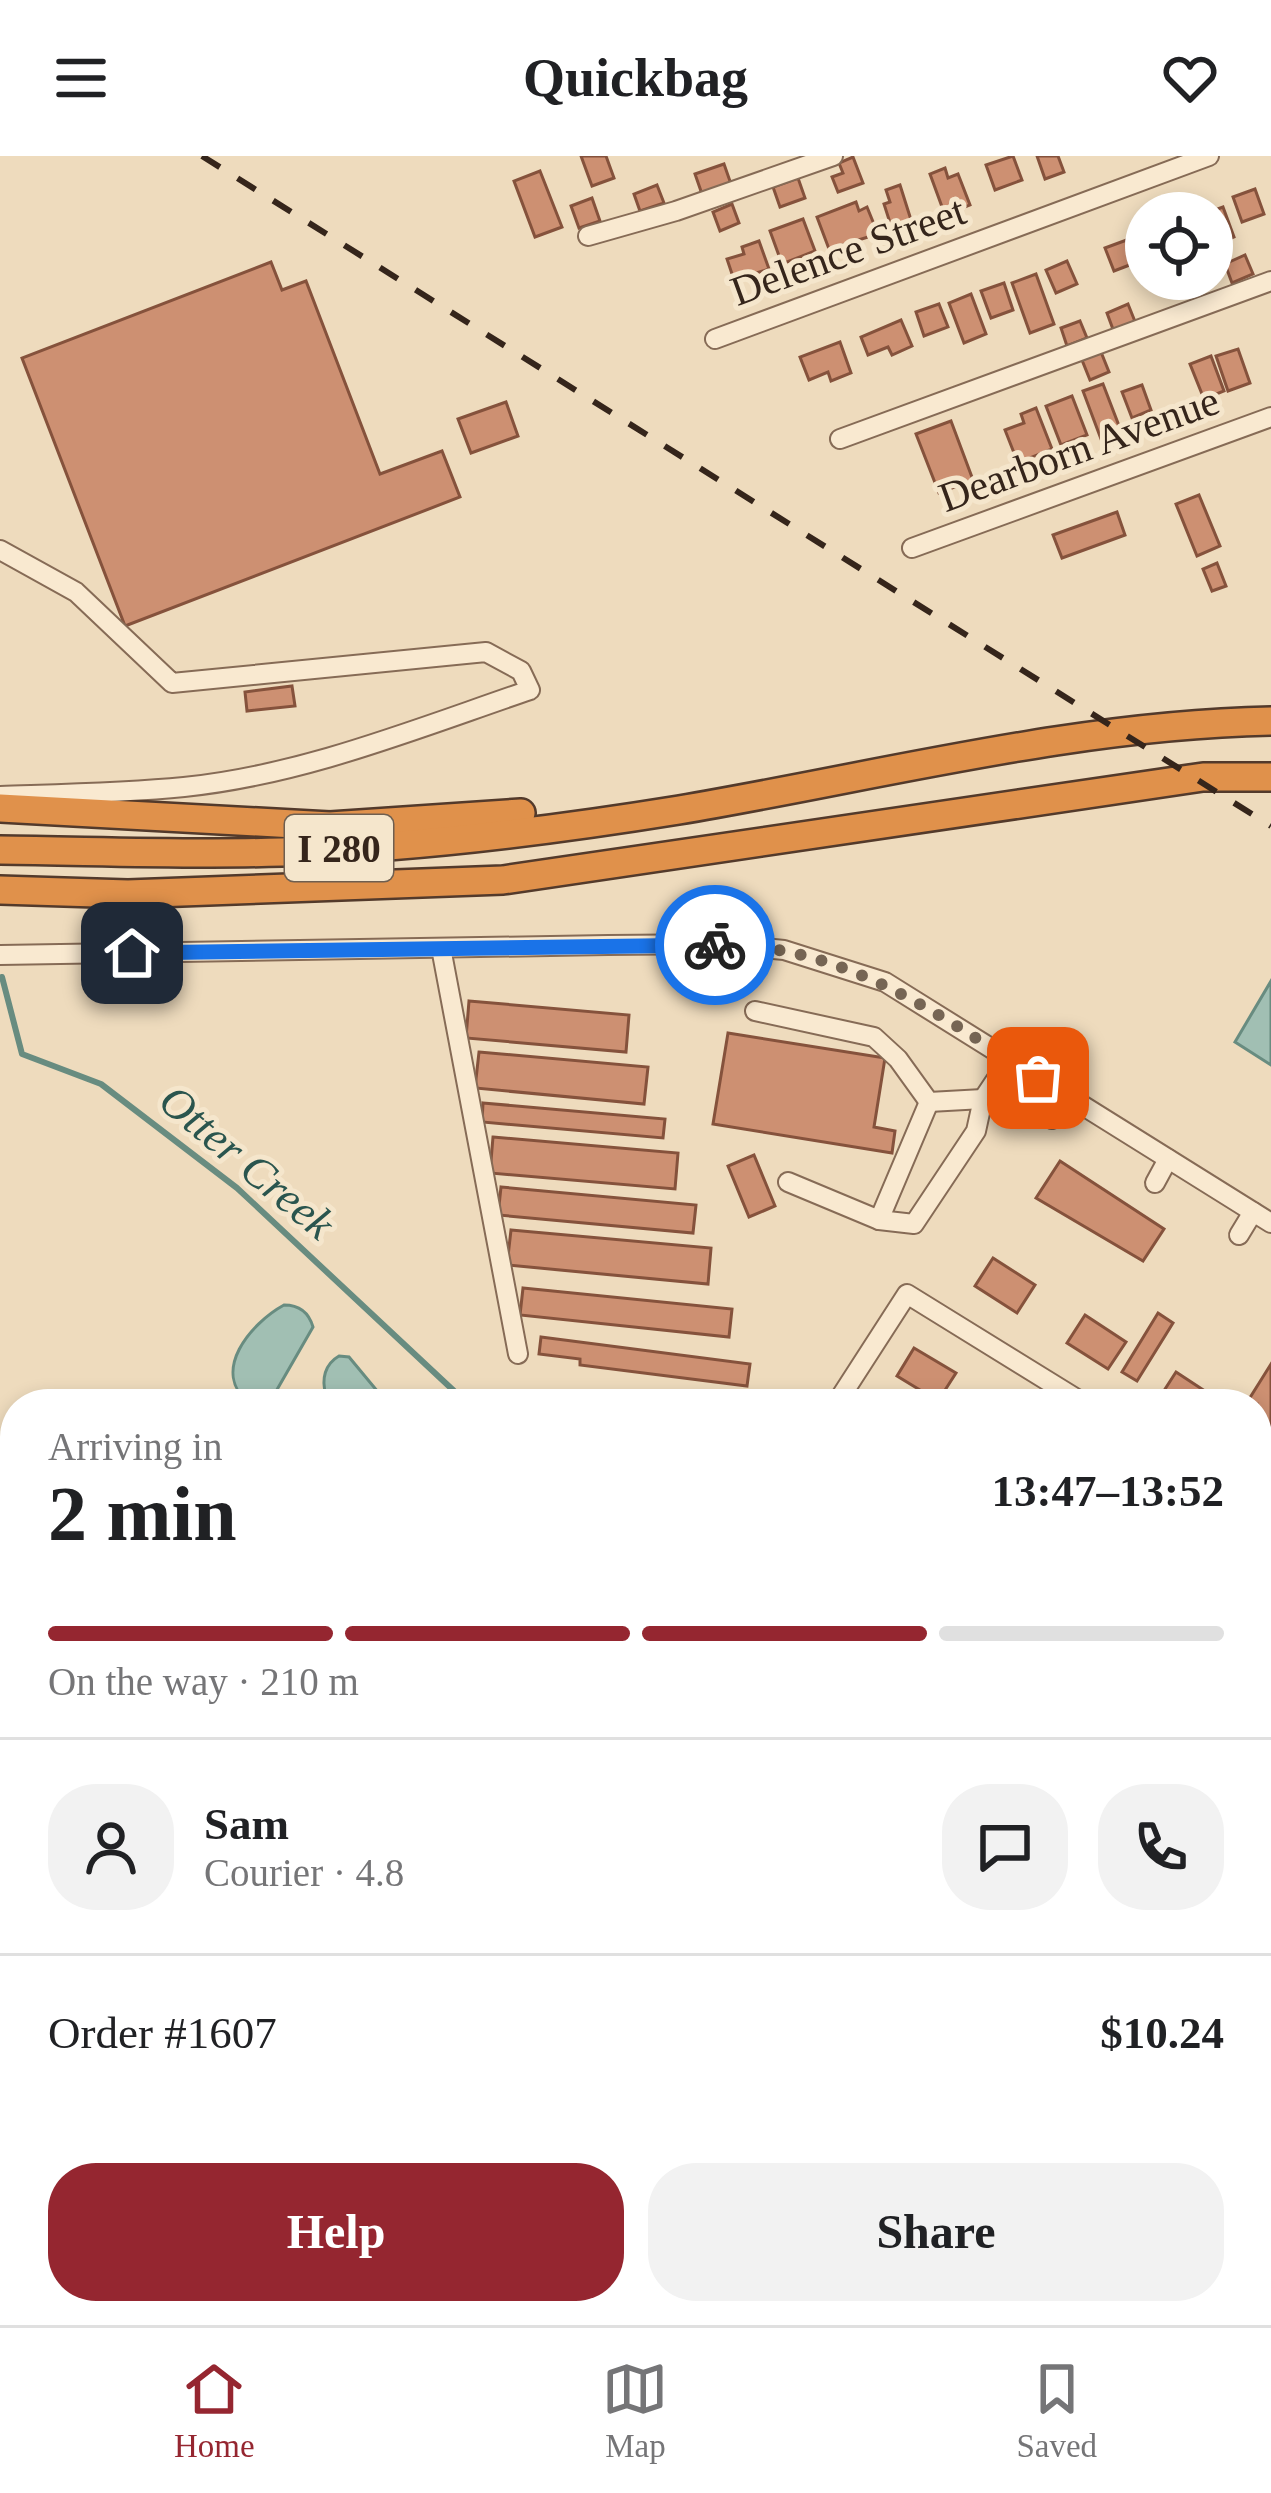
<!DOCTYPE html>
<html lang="en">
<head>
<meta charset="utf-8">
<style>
	body { margin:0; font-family:Georgia,serif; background:#f2f2f2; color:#202124; height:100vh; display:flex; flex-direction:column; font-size:45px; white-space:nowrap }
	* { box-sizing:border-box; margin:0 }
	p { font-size:39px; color:#757577 }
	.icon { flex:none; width:66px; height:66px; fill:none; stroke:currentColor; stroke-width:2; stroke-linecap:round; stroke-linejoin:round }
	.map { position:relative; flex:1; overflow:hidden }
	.drawer { position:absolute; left:0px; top:1233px; width:1272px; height:936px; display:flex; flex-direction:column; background:#fff; border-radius:48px 48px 0 0; box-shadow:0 6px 18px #0003 }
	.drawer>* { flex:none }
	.fabs { position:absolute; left:1125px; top:36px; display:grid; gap:24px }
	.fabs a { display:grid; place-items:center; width:108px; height:108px; border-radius:50%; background:#fff; box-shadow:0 6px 18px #0003; font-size:60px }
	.pin { position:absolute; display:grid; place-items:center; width:102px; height:102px; color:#fff; margin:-51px; border-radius:24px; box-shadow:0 6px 18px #0006 }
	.courier { position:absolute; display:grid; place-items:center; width:120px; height:120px; margin:-60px; border:9px solid #1a73e8; border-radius:50%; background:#fff; color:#222; box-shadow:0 3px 15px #0007 }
	.overview em { font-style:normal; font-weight:800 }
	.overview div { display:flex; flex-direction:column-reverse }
	.overview { display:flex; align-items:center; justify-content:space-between; height:204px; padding:0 48px }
	h1 { font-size:78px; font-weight:800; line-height:90px }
	.bar { display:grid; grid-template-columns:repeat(4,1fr); gap:18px 12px; align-content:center; height:144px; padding:0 48px }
	.bar i { height:15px; border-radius:9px; background:#e0e0e0 }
	.bar .selected { background:#952630 }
	.bar p { grid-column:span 4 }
	.line { display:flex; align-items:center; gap:30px; padding:0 48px; border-top:3px solid #e0e0e0 }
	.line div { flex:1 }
	.round { display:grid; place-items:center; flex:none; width:126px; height:126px; border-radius:48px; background:#f2f2f2 }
	.cta { display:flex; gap:24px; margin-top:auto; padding:24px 48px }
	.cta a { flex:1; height:138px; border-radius:48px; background:#952630; color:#fff; font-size:48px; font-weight:800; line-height:138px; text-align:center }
	.cta a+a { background:#f2f2f2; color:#202124 }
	header { display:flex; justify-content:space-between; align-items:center; height:156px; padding:0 48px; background:#fff; font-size:54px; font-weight:800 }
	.tabs { display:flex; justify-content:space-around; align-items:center; height:168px; border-top:3px solid #e0e0e0; background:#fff; font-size:33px; color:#757577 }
	.tabs a { display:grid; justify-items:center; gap:6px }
	.tabs .selected { color:#952630 }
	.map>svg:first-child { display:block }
</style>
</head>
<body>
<header><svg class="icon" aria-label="menu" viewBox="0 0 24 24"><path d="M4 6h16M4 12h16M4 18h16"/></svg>Quickbag<svg class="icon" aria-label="heart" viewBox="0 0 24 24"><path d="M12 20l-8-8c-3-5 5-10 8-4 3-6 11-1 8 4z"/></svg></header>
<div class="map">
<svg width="1271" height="2169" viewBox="0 0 1271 2169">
	<rect width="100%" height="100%" fill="#eedbbd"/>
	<g fill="#a1bfb3" stroke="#688c80" stroke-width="3">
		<polygon points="1271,825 1271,909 1235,886"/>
		<path d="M284,1149C299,1149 309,1157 313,1171L271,1244L267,1248H250C209,1216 251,1167 284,1149Z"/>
		<path d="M339,1200L349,1201L388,1248H339L326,1239C321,1223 325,1208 339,1200Z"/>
	</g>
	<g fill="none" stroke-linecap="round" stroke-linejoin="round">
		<g stroke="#688c80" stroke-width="6">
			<polyline points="2,821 22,898 101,928 237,1032 468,1248"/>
			<polyline points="937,2154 944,2169"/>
		</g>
	</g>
	<g fill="#cd9072" stroke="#85523c" stroke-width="3">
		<polygon points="581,0 606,0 614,22 592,30"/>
		<polygon points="1013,0 1022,24 995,34 986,9"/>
		<polygon points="1037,0 1058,0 1064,16 1045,23"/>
		<polygon points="853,1 863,27 838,36 832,21 843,17 839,7"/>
		<polygon points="724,8 731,28 702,38 695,18"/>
		<polygon points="945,12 948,22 958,18 970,49 945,59 930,18"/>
		<polygon points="540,15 562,71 535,81 514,25"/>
		<polygon points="798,22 805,42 780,51 773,31"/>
		<polygon points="657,29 664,47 640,55 634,38"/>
		<polygon points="900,29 912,67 892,73 884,48 890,46 886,34"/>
		<polygon points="1255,33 1264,58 1242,66 1233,41"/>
		<polygon points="592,42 600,65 579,72 571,50"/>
		<polygon points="856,46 859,55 867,51 878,78 829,93 817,61"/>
		<polygon points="732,48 739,67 720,75 713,56"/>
		<polygon points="1223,51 1234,81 1213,90 1212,57 1207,57"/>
		<polygon points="803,63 815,95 782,108 770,75"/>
		<polygon points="1132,82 1140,105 1114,115 1105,92"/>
		<polygon points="759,85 769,113 734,124 727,103 744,98 742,91"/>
		<polygon points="1245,99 1253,118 1232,127 1225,108"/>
		<polygon points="1067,105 1077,128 1056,137 1046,114"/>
		<polygon points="271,106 282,134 306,125 380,318 442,295 460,341 125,470 22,202"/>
		<polygon points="1036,118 1054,168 1030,177 1012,127"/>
		<polygon points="1004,127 1013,154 991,162 981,135"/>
		<polygon points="971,138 986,178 964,187 949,147"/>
		<polygon points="939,148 948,171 924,180 916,156"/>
		<polygon points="1128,148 1136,168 1114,176 1107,157"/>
		<polygon points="901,164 912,190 892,199 888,191 868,199 861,181"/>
		<polygon points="1080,165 1087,182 1067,190 1061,172"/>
		<polygon points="840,186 851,217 831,225 828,216 809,224 800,201"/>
		<polygon points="1238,193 1250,227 1228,235 1216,200"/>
		<polygon points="1101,196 1109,216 1090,224 1082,204"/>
		<polygon points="1211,200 1224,235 1204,243 1190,208"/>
		<polygon points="1103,228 1121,275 1101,283 1083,235"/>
		<polygon points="1142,229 1151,254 1132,262 1122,236"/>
		<polygon points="1072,240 1087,279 1061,289 1046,250"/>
		<polygon points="506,246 518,280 471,297 458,263"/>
		<polygon points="1036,252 1052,293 1018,307 1005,274 1024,267 1021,258"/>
		<polygon points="951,265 973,324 939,337 916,278"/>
		<polygon points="1199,339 1220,390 1197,400 1176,348"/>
		<polygon points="1117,356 1125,379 1062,402 1053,379"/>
		<polygon points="1217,407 1226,430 1212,435 1203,413"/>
		<polygon points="292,530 295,550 247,555 245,536"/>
		<polygon points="469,845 629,859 626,896 466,882"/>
		<polygon points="728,877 885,902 874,971 895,975 892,997 713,968"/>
		<polygon points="479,896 648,911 644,948 475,932"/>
		<polygon points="483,947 665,963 663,982 482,966"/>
		<polygon points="493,981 678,997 675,1033 490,1017"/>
		<polygon points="754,999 775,1050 749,1061 728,1010"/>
		<polygon points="1060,1005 1164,1073 1143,1105 1036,1042"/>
		<polygon points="501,1031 696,1049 693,1077 498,1059"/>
		<polygon points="511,1074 711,1092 708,1128 507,1109"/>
		<polygon points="993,1102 1035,1129 1017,1157 975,1130"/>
		<polygon points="523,1132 732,1153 729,1181 520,1159"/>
		<polygon points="1158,1157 1173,1167 1137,1225 1122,1216"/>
		<polygon points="1085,1159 1126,1186 1108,1213 1067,1187"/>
		<polygon points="541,1181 750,1208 747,1230 580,1209 580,1203 539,1198"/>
		<polygon points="914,1192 956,1217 938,1245 897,1220"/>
		<polygon points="1271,1208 1271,1286 1257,1280 1257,1248 1246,1248"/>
		<polygon points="1176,1216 1217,1243 1214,1248 1165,1248 1158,1244"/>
		<polygon points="3,1415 15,1423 15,1434 4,1451 0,1448"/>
		<polygon points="5,1541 15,1548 15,1569 6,1584 0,1580 0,1549"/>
		<polygon points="1,1771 15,1780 15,1797 9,1806 0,1800"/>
		<polygon points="0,1860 15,1869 15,1904 8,1900 12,1894 1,1888"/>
		<polygon points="3,2041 15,2048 15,2066 10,2074 0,2068"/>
		<polygon points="563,2154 589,2154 580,2169 562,2169 556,2165"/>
	</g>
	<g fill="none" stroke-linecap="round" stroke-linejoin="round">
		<g stroke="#866b56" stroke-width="22">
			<g id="minor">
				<polyline points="588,80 676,55 833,0"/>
				<polyline points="715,183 1209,0"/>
				<polyline points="840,283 1271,125"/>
				<polyline points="912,392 1271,261"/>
				<path d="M0,394L76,436L172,527L486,496L521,515L530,534C418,572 303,619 184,631C123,637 61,638 0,640"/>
				<polyline points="441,792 518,1198"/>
				<polyline points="0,799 608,789 723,788 784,794 885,826 1271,1067"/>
				<polyline points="755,855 874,881 898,903 929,946 983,943"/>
				<polyline points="1052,963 1066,940"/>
				<polyline points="788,1026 879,1064 914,1068 976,975 983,943 1009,904"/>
				<polyline points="1155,1027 1168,1003"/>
				<polyline points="879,1064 929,946"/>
				<polyline points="1239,1079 1253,1056"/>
				<polyline points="836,1248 907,1138 1085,1248"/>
				<polyline points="0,1353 15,1365"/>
				<polyline points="1257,1354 1271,1363"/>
				<polyline points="0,1636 15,1648"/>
				<polyline points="1257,1832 1271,1841"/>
				<polyline points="0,1956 15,1965"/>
				<polyline points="1257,2134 1271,2143"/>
				<polyline points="675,2154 699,2169"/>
				<polyline points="0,2169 15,2145"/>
				<polyline points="59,2169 69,2154"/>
				<polyline points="389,2169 398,2154"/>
				<polyline points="1140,2169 1147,2154"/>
			</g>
		</g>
		<g stroke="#533a2b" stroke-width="28">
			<g id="major">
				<polyline points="1257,1535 1271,1511"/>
				<polyline points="876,2169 886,2154"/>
			</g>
		</g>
		<g stroke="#533a2b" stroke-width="32">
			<g id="highway">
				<polyline points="0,652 330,670 521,657"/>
				<path d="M0,694C94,695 188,699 282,696C413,692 549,675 679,654C875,621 1071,569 1271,565"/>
				<polyline points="0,734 128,738 503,724 1203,621 1271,621"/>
			</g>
		</g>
		<use href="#minor" stroke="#f9e9d0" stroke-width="18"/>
		<use href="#major" stroke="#f3cd93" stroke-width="24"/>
		<use href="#highway" stroke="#e0914b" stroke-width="27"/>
		<polyline stroke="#35251b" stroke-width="6" stroke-dasharray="21 21" stroke-linecap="butt" points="202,0 1271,670"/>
	</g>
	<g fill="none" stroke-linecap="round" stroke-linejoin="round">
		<path stroke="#766554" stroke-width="12" stroke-dasharray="0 21.6" d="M715,789C842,787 936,857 1038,922"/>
		<polyline stroke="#1a73e8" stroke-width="15" points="132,797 715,789"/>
	</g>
	<g text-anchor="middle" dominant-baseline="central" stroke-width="10" stroke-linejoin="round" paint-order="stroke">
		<rect fill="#f5e6cc" stroke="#6f5f50" stroke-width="3" x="285" y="659" width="108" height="66" rx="9"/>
		<g font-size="39" font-weight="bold" fill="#35251b">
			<text x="339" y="692">I 280</text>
		</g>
		<g font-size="42" fill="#35251b" stroke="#f5e6cc">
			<text transform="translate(848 95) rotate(-20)">Delence Street</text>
			<text transform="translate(1079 293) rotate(-20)">Dearborn Avenue</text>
		</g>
		<g font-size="45" font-style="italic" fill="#2a554e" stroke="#f5e6cc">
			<text transform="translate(247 1006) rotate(40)">Otter Creek</text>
		</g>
	</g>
</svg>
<div class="fabs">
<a><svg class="icon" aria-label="locate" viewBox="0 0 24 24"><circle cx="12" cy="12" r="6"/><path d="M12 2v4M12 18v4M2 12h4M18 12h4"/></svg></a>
</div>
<div class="pin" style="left:1038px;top:922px;background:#ea580c"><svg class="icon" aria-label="bag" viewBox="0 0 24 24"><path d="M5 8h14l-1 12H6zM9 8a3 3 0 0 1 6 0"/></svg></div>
<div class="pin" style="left:132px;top:797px;background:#1f2937"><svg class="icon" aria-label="home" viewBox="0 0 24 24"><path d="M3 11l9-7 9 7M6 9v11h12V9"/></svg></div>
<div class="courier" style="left:715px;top:789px"><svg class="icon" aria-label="bike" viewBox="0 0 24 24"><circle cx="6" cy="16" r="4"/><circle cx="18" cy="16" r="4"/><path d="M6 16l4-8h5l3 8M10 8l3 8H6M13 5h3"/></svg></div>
<section class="drawer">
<div class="overview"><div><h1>2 min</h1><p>Arriving in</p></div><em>13:47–13:52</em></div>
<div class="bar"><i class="selected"></i><i class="selected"></i><i class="selected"></i><i></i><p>On the way · 210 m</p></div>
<div class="line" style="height:216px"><a class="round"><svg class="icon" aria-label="person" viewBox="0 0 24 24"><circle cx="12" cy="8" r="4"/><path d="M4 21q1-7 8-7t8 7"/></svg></a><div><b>Sam</b><p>Courier · 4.8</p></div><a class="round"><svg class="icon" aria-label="chat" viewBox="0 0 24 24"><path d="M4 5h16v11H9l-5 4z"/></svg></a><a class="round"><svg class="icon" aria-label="phone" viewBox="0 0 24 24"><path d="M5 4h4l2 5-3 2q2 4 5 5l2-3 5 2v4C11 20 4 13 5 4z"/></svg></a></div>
<div class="line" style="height:156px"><div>Order #1607</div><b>$10.24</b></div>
<div class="cta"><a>Help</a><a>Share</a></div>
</section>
</div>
<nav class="tabs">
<a class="selected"><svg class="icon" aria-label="home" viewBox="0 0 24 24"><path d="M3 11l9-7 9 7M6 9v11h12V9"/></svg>Home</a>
<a><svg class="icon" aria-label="map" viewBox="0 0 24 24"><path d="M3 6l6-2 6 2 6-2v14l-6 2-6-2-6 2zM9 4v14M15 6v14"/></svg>Map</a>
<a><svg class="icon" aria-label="saved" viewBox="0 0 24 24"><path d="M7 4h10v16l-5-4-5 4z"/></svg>Saved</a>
</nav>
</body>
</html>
